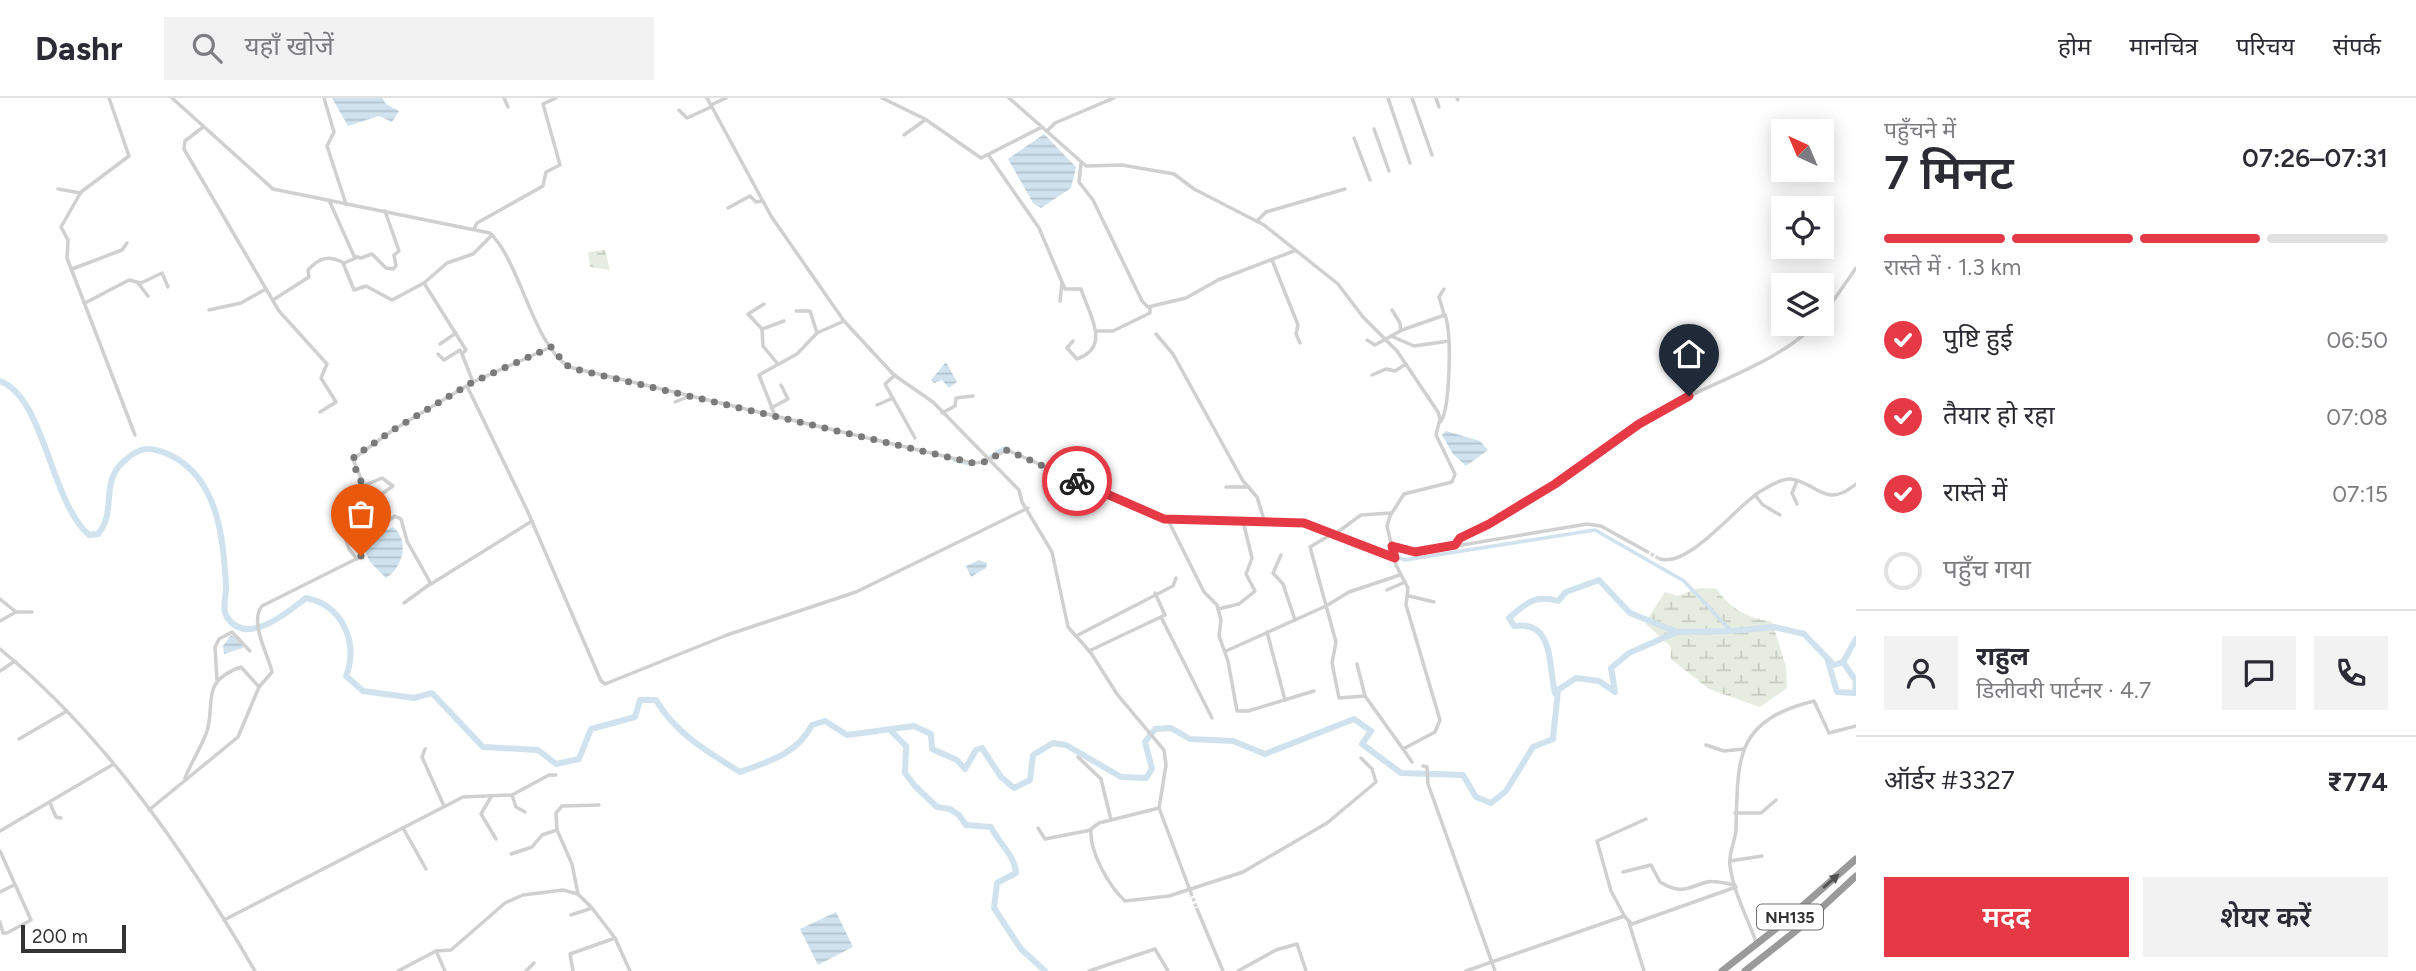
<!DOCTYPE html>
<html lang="hi">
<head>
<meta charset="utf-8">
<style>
	body { margin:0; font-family:Figtree,"Noto Sans Devanagari",sans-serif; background:#f2f2f3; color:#2b2b33; height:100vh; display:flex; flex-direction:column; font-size:26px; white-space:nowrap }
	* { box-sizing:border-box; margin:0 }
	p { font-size:23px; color:#7c7c81 }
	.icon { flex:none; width:38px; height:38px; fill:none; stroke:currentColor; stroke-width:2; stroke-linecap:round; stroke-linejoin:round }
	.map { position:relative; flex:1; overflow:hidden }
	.panel { display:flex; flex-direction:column; background:#fff; width:560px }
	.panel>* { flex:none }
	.needle { width:46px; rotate:316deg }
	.buttons { position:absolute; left:1771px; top:21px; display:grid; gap:14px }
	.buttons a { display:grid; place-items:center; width:63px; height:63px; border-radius:0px; background:#fff; box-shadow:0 4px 18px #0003; font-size:35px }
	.scale { position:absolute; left:21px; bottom:18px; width:105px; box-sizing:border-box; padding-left:7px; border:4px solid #333; border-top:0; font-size:19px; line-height:24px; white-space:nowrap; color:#333; -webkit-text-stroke:5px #fff; paint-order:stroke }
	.pin { position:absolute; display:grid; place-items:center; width:60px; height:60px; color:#fff; margin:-72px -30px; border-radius:50% 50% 50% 0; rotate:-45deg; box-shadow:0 0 7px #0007 }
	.pin .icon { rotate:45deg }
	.courier { position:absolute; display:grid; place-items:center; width:70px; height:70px; margin:-35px; border:5px solid #e63946; border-radius:50%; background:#fff; color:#222; box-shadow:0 2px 9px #0007 }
	.summary em { font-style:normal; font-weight:600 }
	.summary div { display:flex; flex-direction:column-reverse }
	.summary { display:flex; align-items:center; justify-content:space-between; height:119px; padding:0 28px }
	h1 { font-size:46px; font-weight:600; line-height:52px }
	.bar { display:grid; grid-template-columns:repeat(4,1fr); gap:10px 7px; align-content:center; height:84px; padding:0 28px }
	.bar i { height:9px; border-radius:5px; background:#e1e1e2 }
	.bar .active { background:#e63946 }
	.bar p { grid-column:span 4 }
	.line { display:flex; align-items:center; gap:18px; padding:0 28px; border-top:2px solid #e1e1e2 }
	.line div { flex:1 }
	.round { display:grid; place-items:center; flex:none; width:74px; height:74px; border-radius:0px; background:#f2f2f3 }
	ol { padding:0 28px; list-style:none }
	li { display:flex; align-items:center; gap:21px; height:77px }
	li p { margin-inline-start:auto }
	li .icon { padding:7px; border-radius:50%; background:#e63946; color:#fff; stroke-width:4 }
	li:last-child { color:#7c7c81 }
	li i { width:38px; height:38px; border:4px solid #e1e1e2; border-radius:50% }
	.action { display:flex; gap:14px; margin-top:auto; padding:14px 28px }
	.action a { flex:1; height:80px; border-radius:0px; background:#e63946; color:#fff; font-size:28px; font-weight:600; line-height:80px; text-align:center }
	.action a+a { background:#f2f2f3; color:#2b2b33 }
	header { display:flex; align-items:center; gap:42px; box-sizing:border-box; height:98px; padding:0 35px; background:#fff; border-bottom:2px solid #e1e1e2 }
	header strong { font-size:33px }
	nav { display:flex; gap:38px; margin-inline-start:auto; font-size:24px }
	.search { width:490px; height:63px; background:#f2f2f3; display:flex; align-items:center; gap:18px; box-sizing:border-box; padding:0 24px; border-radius:0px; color:#7c7c81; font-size:26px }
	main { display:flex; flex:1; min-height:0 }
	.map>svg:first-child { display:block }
</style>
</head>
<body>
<header>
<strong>Dashr</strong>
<div class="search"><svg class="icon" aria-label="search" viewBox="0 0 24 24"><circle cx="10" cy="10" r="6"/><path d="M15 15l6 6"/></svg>यहाँ खोजें</div>
<nav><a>होम</a><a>मानचित्र</a><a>परिचय</a><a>संपर्क</a></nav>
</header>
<main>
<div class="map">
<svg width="1856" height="873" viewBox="0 0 1856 873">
	<defs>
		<pattern id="wetland-marsh" width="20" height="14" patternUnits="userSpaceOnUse" patternTransform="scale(1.75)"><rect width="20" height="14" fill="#e6ecdf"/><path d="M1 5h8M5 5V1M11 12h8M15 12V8" fill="none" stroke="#c6cbc0"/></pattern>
		<pattern id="water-rules" width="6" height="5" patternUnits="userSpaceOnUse" patternTransform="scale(1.75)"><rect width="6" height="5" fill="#cfe2ee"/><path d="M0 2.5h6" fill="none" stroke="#b2c2cd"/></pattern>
	</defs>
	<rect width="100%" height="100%" fill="#fff"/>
	<g fill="url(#wetland-marsh)">
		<polygon points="605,152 610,172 590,169 588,154"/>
		<path d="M1699,490L1717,491C1730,512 1748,519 1772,524L1786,569L1787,590L1760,609L1709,591L1671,561V549L1645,525L1665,494L1677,498Z"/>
	</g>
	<g fill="url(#water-rules)">
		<polygon points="332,0 382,0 386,6 399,13 392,24 379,18 348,28"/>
		<polygon points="1044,36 1076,69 1071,90 1041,110 1033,105 1008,61"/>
		<polygon points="946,264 957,284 949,290 942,282 934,285 931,282"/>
		<polygon points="1446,333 1480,343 1488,352 1466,368 1453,356 1442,337"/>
		<path d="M393,429C410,443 403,469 386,480L370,464L364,451L378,437Z"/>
		<polygon points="979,462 987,465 986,470 971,479 966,468"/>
		<polygon points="231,537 241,544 243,550 224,556 223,548"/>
		<polygon points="836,814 853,849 818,867 800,831"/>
	</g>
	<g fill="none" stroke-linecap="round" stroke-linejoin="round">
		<g stroke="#cfe2ee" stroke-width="3.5">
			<polyline points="990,359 1004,350 1008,352"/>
			<polyline points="954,362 970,366"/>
			<polyline points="1394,458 1405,462 1595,432 1684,483 1731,533"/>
		</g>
		<g stroke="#cfe2ee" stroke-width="6">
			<path d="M0,283C45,300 50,403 89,437L98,436C117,414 100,385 123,364C140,348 150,348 170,357C218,380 223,439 226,487C227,497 221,510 227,519C247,550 289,513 306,500C342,507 359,544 346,578L363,593L414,600L432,595L483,649L538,652L556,666L579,661L591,631L635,619L640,602H656C675,635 708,654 740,674C770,663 797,656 812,627L825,623L847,637L914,628L931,636L932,651L957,662L965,671L976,652L982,650L1001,679L1014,690L1030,682L1033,657L1053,645L1066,647L1121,679L1146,680L1152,671L1145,644L1155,631L1171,630L1190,641L1233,643L1265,656L1354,621L1371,633L1362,646L1401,675L1463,677L1476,699L1491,705L1506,693L1533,649L1553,641L1558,592L1576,580L1599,583L1615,594L1611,570L1629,555L1677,534L1731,533L1774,529L1804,536L1834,567L1843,564L1856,541"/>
			<polyline points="1827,560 1837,594 1855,595 1856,583 1843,564"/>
			<path d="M1555,595C1548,568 1555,522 1514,528L1509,520C1526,505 1535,496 1558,503L1566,494L1599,482L1630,515L1677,534"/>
			<path d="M891,633L906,648L905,675L915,688L937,709L950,711L959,717L966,727L991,729C999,746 1015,757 1016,775L997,785L994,810L1021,851L1045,873"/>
		</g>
		<g stroke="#d6d6d6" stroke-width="3.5" stroke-dasharray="3.5 2" stroke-linecap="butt">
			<polyline points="1646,453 1660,461"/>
			<polyline points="1191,795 1197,811"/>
		</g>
		<g stroke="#d0d0d0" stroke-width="3.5">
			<polyline points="109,0 129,58 81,94 61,129 68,142 67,160 135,337"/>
			<path d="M172,0L273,91L490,135C521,165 532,245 569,269L973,365L984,364L1007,352L1165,421L1304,425L1395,460"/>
			<polyline points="324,0 334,34 327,48 346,106"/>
			<polyline points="504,0 508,9"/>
			<polyline points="707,0 771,118 844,223 894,277 933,304 1019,392 1022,404 1052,454 1068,529 1091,555 1117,596 1164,652 1166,667 1159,710 1191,795"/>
			<polyline points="882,0 925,21 981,60 1042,29 1086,68 1122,67 1174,76 1194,91 1264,127 1338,186 1363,219 1397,253 1438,314 1440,321 1436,337 1455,376 1452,384 1404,396 1390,418 1387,428 1396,467 1408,490 1406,507 1440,622 1435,634 1403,651 1412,664"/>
			<polyline points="1009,0 1042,29"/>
			<polyline points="1388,0 1410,65"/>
			<polyline points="1412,0 1432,57"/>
			<polyline points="1436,0 1439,9"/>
			<polyline points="1457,0 1458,2"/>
			<polyline points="711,7 726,0"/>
			<polyline points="679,12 687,20 711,9"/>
			<polyline points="203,29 185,43 184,51 279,213 327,266 321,280 336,304 320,314"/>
			<polyline points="1374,31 1389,73"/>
			<polyline points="1048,32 1055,25 1114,0"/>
			<polyline points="904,37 925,22"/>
			<polyline points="1354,40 1370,82"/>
			<path d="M989,58L1039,130L1065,191H1081C1089,216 1112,249 1077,261L1067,250L1073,243"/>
			<polyline points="1081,66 1079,84 1093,102 1142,203 1148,209 1186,200 1218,182 1294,153"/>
			<polyline points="58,91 81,95"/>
			<polyline points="329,102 354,158 361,160 372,156 386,170 393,171 396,168 394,157 399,153 385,113"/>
			<polyline points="728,110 750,98 756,104 762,103"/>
			<polyline points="1257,123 1266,114 1345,91"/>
			<polyline points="474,131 477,125 543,88 546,74 560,67 543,6 556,0"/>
			<polyline points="1272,162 1298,227 1296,236 1300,245"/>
			<polyline points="343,165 354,192 366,188 392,202 424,185"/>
			<polyline points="72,171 122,152 127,145"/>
			<polyline points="138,185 148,198"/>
			<path d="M273,202L309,179L308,172C320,159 329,157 344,165L356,160"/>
			<polyline points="1060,203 1062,185"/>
			<polyline points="85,205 129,182 141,185 162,175 168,189"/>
			<polyline points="764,206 748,216 762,231 763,248 777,265"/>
			<polyline points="209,212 241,205 266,191"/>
			<polyline points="1392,212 1400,225 1401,233"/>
			<polyline points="796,213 810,213 817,235"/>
			<polyline points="1444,216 1439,199 1444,191"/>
			<polyline points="1822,219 1856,170"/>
			<polyline points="762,231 784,223"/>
			<polyline points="1097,233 1113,233 1150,215 1150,210"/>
			<polyline points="1156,236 1173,256 1243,383 1257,399 1265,425"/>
			<polyline points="1391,238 1414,248 1449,243"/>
			<path d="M1367,242L1375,247L1402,232L1445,217C1452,234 1450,310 1441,323"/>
			<polyline points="440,246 456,235"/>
			<polyline points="438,256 444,262 460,252 462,256"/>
			<polyline points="895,277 885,286 915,340"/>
			<polyline points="1372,277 1386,271 1395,273 1406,266"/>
			<polyline points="473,284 462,256 466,252 424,185 447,165 473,156 492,137"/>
			<polyline points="467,288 527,412 601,583 605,586 727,537 856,494 1028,410"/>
			<polyline points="675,304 690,298"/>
			<polyline points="877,307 893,300"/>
			<polyline points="771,310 788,301 781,287"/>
			<polyline points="774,315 759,277 797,256 817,235 844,223"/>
			<polyline points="942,315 955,308 956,300 973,298"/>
			<polyline points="1797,383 1792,395 1797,406"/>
			<polyline points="363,388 382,380 393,388 369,405"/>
			<polyline points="1226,389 1249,389"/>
			<polyline points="1755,397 1763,407 1780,417"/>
			<polyline points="345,412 340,416 344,425 342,430 349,451 357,461"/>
			<polyline points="1168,422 1204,494 1217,507 1221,522 1219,538 1228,563 1237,613 1248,613 1314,593"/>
			<polyline points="380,427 353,361 393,332 473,284 551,249"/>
			<polyline points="1332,436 1310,449 1336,544 1332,565 1339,600 1365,598"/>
			<polyline points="1335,436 1361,417 1391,415"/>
			<path d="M1455,447C1461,437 1509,414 1522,406C1572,375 1617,338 1668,309C1713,284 1781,263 1815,226"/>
			<polyline points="1392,448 1420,454 1587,426 1601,428 1646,453"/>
			<polyline points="1281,457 1273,475 1283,486 1295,522"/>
			<path d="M1660,461C1689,470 1736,408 1761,393C1769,388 1782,380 1791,381C1816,384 1825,412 1856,386"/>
			<polyline points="1387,492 1405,484"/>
			<polyline points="1409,498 1434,504"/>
			<polyline points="0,501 16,514 32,514"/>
			<polyline points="404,505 430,486"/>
			<polyline points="1218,511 1239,506 1255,493 1246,476 1252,460 1243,423"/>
			<polyline points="1161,519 1212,620"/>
			<polyline points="0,523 16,514"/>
			<polyline points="1267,534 1285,602"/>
			<polyline points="1076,538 1173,488 1176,480"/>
			<path d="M0,551C105,637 187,756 255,873"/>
			<polyline points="1089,553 1165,517 1155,495"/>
			<polyline points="1226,553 1326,508 1349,494 1400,477"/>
			<polyline points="1357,566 1365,598 1403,651"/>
			<polyline points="0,573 15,563"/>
			<polyline points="217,582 215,549 219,541 232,534 250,553"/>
			<polyline points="19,641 67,613"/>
			<polyline points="1706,647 1724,653 1744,651"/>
			<polyline points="425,651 422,659 444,708"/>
			<polyline points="1078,659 1101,681 1111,722"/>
			<polyline points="1423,668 1427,669 1428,686 1495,873"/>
			<path d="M185,680C191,665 200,651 206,636C217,607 198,584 241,569L259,589"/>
			<polyline points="512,697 516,709 525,714"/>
			<polyline points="491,699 481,716 496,741"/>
			<polyline points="50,705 56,719 61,720"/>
			<path d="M1159,710L1099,725L1091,731C1089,754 1109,788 1125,803L1169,798L1243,774L1327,725L1376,684L1372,671L1361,660"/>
			<path d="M149,712L238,639L259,589L272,574C268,556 249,524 262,508L360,459L361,442L395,418L401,421L407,443L431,486L532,423"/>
			<polyline points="1735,715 1761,715 1776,702"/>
			<polyline points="403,730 426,771"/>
			<polyline points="1038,730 1045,741 1091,732"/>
			<polyline points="557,732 556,715 562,708 599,707"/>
			<polyline points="0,733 112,667"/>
			<polyline points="0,753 31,822 7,835 3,835 0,824"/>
			<polyline points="511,756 532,749 542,737 557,732 572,766 578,796"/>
			<polyline points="1730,763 1762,758"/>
			<path d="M1623,774L1651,767L1660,784C1682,797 1686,790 1707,784C1715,782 1727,786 1735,787"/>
			<polyline points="0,794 14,787"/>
			<polyline points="1197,811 1223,873"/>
			<polyline points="571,817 592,810"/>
			<polyline points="1625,819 1611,793 1597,743 1646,721"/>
			<polyline points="224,822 463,699 512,697 549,677 556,677"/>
			<polyline points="1629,825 1644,873"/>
			<path d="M1756,844C1748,821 1733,793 1730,768C1728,756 1735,744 1736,732C1738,660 1734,623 1814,603L1829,635L1856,628"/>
			<polyline points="436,853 445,873"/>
			<polyline points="398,873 436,853 451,852 505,805 523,797 563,792 578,796 592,810 615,840 630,873"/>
			<polyline points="526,873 534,865"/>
			<polyline points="573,873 570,856 615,840"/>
			<polyline points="1089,873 1155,851 1168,873"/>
			<polyline points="1238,873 1276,852 1297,846 1306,873"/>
			<polyline points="1466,873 1624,818 1632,826 1736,789"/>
		</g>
		<g stroke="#9a9a9a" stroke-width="7">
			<polyline points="1722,873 1782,826 1856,761"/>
			<polyline points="1745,873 1802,828 1856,778"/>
		</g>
	</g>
	<defs><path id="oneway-solid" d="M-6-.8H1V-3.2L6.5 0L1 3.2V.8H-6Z" transform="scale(1.75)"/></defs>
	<use fill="#525252" href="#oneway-solid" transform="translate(1831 783) rotate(-41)"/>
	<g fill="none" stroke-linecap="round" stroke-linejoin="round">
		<polyline stroke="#7a7a7a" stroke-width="7" stroke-dasharray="0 12.6" points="361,458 361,442 380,427 353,365 354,359 393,332 473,284 551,249 566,267 579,272 973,365 984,364 1007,352 1077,383"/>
		<polyline stroke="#e63946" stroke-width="9" points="1077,383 1164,421 1304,425 1395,460 1392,448 1415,454 1455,447 1460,440 1489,426 1555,386 1639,326 1689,298"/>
	</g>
	<g text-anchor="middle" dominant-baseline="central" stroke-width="7" stroke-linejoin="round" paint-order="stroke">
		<rect fill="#fff" stroke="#707070" stroke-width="2" x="1757" y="806.5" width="66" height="25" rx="5"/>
		<g font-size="16" font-weight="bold" fill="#333">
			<text x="1790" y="819">NH135</text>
		</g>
	</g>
</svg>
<div class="buttons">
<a><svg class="needle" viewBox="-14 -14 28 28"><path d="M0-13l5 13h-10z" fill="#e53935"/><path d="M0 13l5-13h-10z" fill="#7c7c81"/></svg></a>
<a><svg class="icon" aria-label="locate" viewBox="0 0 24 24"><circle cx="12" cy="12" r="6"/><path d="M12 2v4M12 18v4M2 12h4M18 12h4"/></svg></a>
<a><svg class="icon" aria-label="layers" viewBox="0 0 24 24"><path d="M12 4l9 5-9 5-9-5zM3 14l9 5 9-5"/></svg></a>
</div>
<div class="scale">200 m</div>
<div class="pin" style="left:361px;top:458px;background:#ea580c"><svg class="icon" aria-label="bag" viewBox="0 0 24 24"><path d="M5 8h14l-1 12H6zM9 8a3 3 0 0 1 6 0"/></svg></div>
<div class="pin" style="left:1689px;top:298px;background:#1f2937"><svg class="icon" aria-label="home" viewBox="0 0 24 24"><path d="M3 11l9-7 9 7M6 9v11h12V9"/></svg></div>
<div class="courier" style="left:1077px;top:383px"><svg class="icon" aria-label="bike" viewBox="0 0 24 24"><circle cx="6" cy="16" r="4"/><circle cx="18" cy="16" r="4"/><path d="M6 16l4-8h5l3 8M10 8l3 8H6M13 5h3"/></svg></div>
</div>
<section class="panel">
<div class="summary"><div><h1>7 मिनट</h1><p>पहुँचने में</p></div><em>07:26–07:31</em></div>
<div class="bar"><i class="active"></i><i class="active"></i><i class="active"></i><i></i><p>रास्ते में · 1.3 km</p></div>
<ol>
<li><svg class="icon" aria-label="check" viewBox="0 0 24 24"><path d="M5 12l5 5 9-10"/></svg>पुष्टि हुई<p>06:50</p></li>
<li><svg class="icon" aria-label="check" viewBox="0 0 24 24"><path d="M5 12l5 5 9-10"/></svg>तैयार हो रहा<p>07:08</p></li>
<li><svg class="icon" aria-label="check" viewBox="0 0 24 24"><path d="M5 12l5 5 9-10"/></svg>रास्ते में<p>07:15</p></li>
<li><i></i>पहुँच गया</li>
</ol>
<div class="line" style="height:126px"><a class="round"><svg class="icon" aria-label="person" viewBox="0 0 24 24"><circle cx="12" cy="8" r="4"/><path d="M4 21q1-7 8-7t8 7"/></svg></a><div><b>राहुल</b><p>डिलीवरी पार्टनर · 4.7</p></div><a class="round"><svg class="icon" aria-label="chat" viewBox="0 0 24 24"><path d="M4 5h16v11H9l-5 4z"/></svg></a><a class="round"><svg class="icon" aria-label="phone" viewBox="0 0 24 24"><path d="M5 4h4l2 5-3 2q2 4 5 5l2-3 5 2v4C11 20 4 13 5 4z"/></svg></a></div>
<div class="line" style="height:91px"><div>ऑर्डर #3327</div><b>₹774</b></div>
<div class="action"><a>मदद</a><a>शेयर करें</a></div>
</section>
</main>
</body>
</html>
